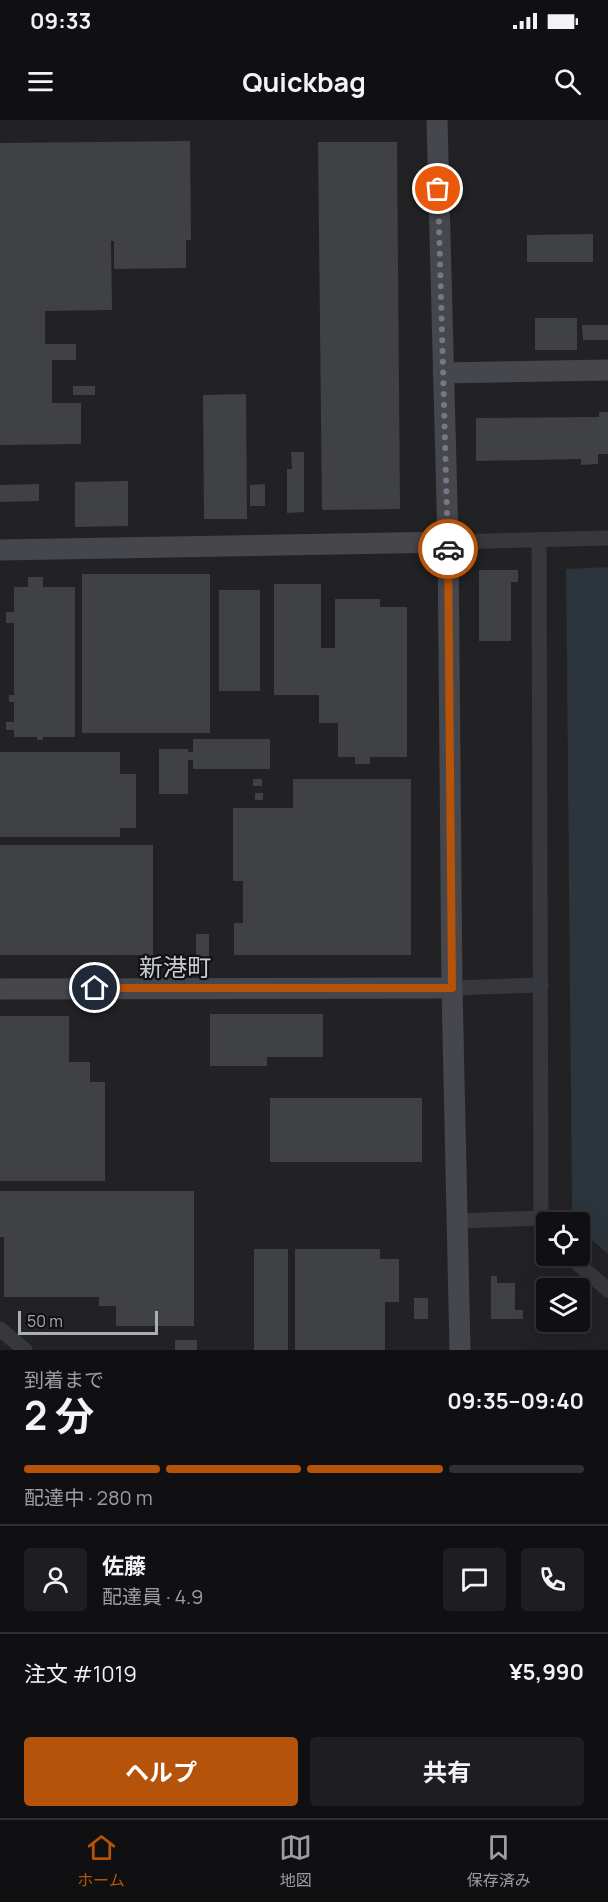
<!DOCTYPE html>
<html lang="ja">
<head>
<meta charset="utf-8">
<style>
	body { margin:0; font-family:Manrope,"Noto Sans JP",sans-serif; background:#1e1e20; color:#f1f3f6; height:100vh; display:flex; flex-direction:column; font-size:22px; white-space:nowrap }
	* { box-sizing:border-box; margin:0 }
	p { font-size:20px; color:#9c9d9f }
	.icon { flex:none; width:33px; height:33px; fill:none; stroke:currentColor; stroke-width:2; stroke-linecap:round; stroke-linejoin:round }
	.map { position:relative; height:1230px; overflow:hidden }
	.drawer { display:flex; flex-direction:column; background:#101012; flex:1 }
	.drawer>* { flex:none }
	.tools { position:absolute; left:536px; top:1092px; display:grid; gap:12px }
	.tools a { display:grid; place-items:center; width:54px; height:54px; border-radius:6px; background:#101012; box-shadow:0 6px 24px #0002,0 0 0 2px #303032; font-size:30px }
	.scale { position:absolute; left:18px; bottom:15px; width:140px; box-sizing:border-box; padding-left:6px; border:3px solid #a8adb8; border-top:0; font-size:16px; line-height:21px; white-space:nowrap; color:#a8adb8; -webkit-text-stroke:4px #111113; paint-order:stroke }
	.pin { position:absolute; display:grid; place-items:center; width:51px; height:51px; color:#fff; margin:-26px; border:3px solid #fff; border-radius:50%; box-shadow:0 2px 6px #0007 }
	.courier { position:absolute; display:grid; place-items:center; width:60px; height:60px; margin:-30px; border:4px solid #b45309; border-radius:50%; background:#fff; color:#222; box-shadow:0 2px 8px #0007 }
	.headline em { font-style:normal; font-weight:700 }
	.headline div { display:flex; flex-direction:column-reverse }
	.headline { display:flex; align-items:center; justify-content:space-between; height:102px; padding:0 24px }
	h1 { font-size:39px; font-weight:700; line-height:45px }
	.bar { display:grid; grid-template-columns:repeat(4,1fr); gap:9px 6px; align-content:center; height:72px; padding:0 24px }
	.bar i { height:8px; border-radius:4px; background:#303032 }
	.bar .on { background:#b45309 }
	.bar p { grid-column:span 4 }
	.line { display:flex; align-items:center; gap:15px; padding:0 24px; border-top:2px solid #303032 }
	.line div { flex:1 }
	.round { display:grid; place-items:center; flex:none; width:63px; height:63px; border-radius:6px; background:#1e1e20 }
	.action { display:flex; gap:12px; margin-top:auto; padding:12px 24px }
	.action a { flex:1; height:69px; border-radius:6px; background:#b45309; color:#fff; font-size:24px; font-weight:700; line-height:69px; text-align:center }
	.action a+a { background:#1e1e20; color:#f1f3f6 }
	.status { display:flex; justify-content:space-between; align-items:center; height:42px; padding:0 30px; background:#101012; direction:ltr }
	.status svg { height:16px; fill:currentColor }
	header { display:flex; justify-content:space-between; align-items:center; height:78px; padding:0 24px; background:#101012; font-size:27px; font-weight:700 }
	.tabs { display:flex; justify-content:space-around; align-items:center; height:84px; border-top:2px solid #303032; background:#101012; font-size:16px; color:#9c9d9f }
	.tabs a { display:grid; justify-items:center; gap:3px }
	.tabs .on { color:#b45309 }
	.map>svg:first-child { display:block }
</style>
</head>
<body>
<div class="status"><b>09:33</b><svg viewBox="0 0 49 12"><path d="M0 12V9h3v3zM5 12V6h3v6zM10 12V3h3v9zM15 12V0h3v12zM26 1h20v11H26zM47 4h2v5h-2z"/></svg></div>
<header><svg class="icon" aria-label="menu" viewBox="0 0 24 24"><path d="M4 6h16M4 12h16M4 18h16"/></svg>Quickbag<svg class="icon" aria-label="search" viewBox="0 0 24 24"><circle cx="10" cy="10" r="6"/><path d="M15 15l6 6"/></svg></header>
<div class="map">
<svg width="608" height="1230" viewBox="0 0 608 1230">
	<rect width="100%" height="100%" fill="#161618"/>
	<path fill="#222225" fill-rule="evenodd" d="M0,0H608V447L566,450L572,1102H546V1136H579V1109L608,1134V1230H0ZM546,1168H579V1202H546Z"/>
	<polygon fill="#2c353c" points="608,447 608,1134 579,1109 579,1102 572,1102 566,449"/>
	<g fill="#404145">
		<polygon points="190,21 191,120 186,120 186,148 114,149 114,121 111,121 112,190 45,191 45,224 76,224 76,240 52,240 52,283 81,283 81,324 0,325 0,23"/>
		<polygon points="318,22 397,22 400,389 322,390"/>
		<polygon points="593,114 593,142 527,142 527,115"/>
		<rect x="535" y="198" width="42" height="32"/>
		<polygon points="582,205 608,205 608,220 583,220"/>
		<rect x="73" y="266" width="22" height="9"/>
		<polygon points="246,274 247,399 204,399 203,275"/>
		<polygon points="599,292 608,292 608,334 598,334 598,344 581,345 581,339 476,341 476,298 599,297"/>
		<polygon points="291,332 304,332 304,392 287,393 287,349 292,349"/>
		<polygon points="128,361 128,406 75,407 75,362"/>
		<polygon points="39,364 39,381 0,382 0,365"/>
		<polygon points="265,364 265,386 250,386 250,365"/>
		<polygon points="479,450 518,450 518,462 511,462 511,521 479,521"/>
		<rect x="82" y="454" width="128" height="159"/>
		<polygon points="28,457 43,457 43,467 75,467 75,617 43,617 43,620 37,620 37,617 14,617 14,610 6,610 6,602 14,602 14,582 9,582 9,575 14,575 14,503 6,503 6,492 14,492 14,467 28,467"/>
		<polygon points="274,464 321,464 321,528 335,528 335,479 380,479 380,487 407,487 407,637 370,637 370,644 355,644 355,637 338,637 338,603 319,603 319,575 274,575"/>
		<rect x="219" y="470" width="41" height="101"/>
		<polygon points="193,619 270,619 270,649 193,649 193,640 188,640 188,674 159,674 159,629 188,629 188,632 193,632"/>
		<polygon points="0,632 120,632 120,654 136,654 136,708 120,708 120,717 0,717"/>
		<rect x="253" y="659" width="9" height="7"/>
		<polygon points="293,659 411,659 411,835 234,835 234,803 243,803 243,761 233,761 233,688 293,688"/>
		<rect x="255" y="673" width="8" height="7"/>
		<rect x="0" y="725" width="153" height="110"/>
		<rect x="196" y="814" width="13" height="30"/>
		<polygon points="210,894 323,894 323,937 267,937 267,946 210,946"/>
		<polygon points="0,896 69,896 69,942 90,942 90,962 105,962 105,1061 0,1061"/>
		<rect x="270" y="978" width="152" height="64"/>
		<polygon points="0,1071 194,1071 194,1206 116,1206 116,1186 99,1186 99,1177 4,1177 4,1117 0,1117"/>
		<rect x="254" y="1129" width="34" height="101"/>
		<polygon points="295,1129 380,1129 380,1139 399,1139 399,1182 385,1182 385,1230 295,1230"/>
		<polygon points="491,1156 497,1156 497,1163 515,1163 515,1190 523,1190 523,1199 491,1199"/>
		<rect x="414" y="1178" width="14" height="21"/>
		<rect x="175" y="1220" width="22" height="10"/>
	</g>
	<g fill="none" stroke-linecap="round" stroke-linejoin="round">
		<g stroke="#37383d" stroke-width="15">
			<polyline points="539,420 541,1098 543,1113 546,1115"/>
			<polyline points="448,422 608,418"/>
			<polyline points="452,868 541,865"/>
			<polyline points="458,1101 541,1098"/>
			<polyline points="569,1136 608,1170"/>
			<polyline points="0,1209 25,1230"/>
		</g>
		<g stroke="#45474d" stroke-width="21">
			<polyline points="437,0 448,422 452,868 460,1230"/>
			<polyline points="443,253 608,250"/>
			<polyline points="0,430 448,422"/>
			<polyline points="0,869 452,868"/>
		</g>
	</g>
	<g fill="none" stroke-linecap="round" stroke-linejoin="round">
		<polyline stroke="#757880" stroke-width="6" stroke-dasharray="0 10.8" points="438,69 448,429"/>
		<polyline stroke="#b45309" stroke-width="8" points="95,868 452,868 448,429"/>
	</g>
	<g text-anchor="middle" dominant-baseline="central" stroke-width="4.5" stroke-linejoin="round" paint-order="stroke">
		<g font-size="24" fill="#c9ccd4" stroke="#111113">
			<text x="175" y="846">新港町</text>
		</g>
	</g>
</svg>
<div class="tools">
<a><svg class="icon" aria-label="locate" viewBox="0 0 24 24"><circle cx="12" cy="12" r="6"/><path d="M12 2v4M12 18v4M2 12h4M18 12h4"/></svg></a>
<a><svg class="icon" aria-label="layers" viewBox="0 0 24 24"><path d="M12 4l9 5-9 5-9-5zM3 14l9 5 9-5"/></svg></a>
</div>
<div class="scale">50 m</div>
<div class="pin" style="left:438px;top:69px;background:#ea580c"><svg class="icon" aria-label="bag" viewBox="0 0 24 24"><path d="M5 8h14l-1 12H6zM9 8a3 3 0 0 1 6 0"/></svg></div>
<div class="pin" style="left:95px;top:868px;background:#1f2937"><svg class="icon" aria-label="home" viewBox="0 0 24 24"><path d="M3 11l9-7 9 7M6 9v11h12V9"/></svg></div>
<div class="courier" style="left:448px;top:429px"><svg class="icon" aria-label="car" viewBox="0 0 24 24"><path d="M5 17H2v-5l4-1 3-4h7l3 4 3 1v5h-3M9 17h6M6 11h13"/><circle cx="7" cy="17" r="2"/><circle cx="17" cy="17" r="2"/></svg></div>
</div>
<section class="drawer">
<div class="headline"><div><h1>2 分</h1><p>到着まで</p></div><em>09:35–09:40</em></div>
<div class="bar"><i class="on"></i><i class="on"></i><i class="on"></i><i></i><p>配達中 · 280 m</p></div>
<div class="line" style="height:108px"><a class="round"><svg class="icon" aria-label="person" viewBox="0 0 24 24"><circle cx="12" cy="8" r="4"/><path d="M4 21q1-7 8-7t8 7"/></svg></a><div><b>佐藤</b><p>配達員 · 4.9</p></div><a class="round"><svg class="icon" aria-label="chat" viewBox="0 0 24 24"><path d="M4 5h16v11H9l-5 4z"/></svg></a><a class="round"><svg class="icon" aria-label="phone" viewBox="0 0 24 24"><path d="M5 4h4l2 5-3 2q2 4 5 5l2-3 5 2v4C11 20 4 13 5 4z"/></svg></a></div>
<div class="line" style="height:78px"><div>注文 #1019</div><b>¥5,990</b></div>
<div class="action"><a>ヘルプ</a><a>共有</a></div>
</section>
<nav class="tabs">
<a class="on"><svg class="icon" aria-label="home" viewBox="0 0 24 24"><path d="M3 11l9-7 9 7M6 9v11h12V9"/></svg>ホーム</a>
<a><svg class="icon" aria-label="map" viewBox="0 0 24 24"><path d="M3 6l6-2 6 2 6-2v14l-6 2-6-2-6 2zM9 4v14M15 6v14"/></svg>地図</a>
<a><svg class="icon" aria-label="saved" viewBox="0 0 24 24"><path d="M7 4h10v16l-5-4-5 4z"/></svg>保存済み</a>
</nav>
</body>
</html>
